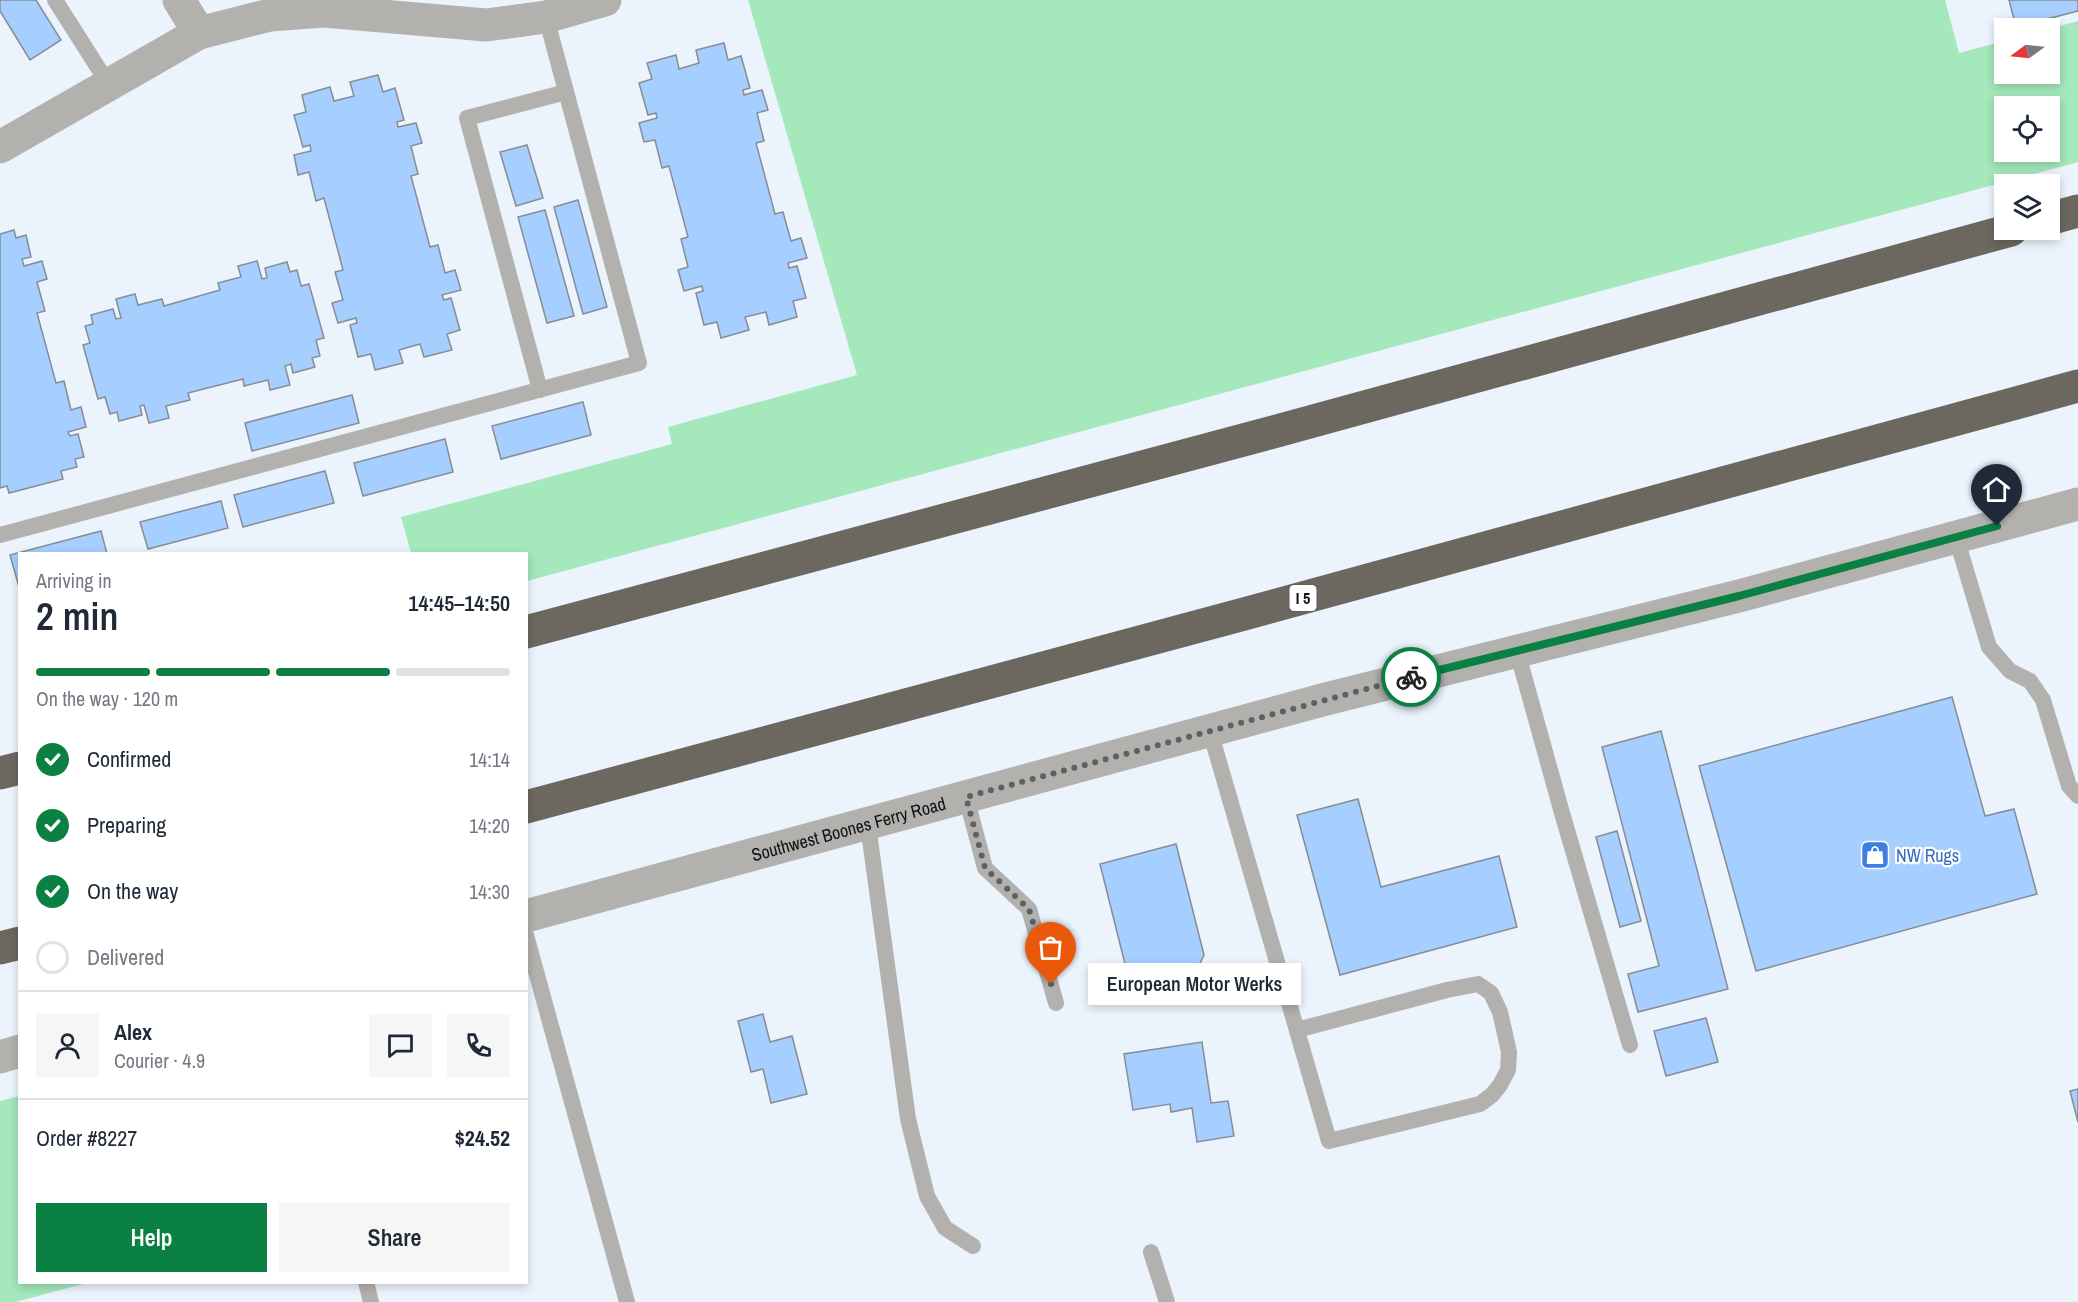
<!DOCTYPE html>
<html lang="en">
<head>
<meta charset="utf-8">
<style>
	body { margin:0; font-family:"Archivo Narrow",sans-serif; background:#f6f6f7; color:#1f2937; height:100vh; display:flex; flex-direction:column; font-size:22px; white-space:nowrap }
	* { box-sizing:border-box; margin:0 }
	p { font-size:20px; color:#747a83 }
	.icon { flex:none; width:33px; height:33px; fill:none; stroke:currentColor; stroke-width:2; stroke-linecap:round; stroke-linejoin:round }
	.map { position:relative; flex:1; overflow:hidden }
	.sheet { position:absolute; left:18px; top:552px; width:510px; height:732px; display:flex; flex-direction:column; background:#fff; border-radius:0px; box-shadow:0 3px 9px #0003 }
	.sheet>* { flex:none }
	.needle { width:39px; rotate:255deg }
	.tools { position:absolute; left:1994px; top:18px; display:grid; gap:12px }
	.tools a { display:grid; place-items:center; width:66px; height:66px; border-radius:0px; background:#fff; box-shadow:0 3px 9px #0003; font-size:30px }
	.pin { position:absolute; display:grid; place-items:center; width:51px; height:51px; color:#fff; margin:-62px -26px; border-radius:50% 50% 50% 0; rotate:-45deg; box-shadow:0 0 6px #0007 }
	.pin .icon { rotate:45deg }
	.courier { position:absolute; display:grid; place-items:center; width:60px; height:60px; margin:-30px; border:4px solid #0b8043; border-radius:50%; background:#fff; color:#222; box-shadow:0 2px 8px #0007 }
	.bubble { position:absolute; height:42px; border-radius:0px; background:#fff; box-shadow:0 3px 9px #0003; font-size:20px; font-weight:600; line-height:42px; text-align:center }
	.headline em { font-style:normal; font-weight:600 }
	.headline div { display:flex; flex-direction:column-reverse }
	.headline { display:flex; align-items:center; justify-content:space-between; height:102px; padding:0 18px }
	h1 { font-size:39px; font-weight:600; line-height:45px }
	.bar { display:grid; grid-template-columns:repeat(4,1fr); gap:9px 6px; align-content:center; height:72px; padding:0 18px }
	.bar i { height:8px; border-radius:4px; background:#e0e1e3 }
	.bar .on { background:#0b8043 }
	.bar p { grid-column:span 4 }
	.line { display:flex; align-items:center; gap:15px; padding:0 18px; border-top:2px solid #e0e1e3 }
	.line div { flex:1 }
	.round { display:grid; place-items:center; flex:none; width:63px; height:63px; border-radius:0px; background:#f6f6f7 }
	ol { padding:0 18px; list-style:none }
	li { display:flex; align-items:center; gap:18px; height:66px }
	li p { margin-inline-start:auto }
	li .icon { padding:6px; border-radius:50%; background:#0b8043; color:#fff; stroke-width:4 }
	li:last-child { color:#747a83 }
	li i { width:33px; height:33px; border:3px solid #e0e1e3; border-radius:50% }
	.action { display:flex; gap:12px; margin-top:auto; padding:12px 18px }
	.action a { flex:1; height:69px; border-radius:0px; background:#0b8043; color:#fff; font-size:24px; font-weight:600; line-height:69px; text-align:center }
	.action a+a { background:#f6f6f7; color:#1f2937 }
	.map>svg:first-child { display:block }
</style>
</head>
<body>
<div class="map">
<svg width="2078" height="1302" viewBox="0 0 2078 1302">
	<rect width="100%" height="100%" fill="#ebf3fc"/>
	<g fill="#a4e8bb" fill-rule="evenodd">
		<path d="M748,0H1945L1959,53L2004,41V74H2049V29L2078,21V162L527,581L526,554L411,553L401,517L672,444L668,427L857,375ZM2049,106V152H2004V106Z"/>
		<polygon points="19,1096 20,1282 87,1283 15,1302 0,1302 0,1101"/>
	</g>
	<g fill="#a6cefe" stroke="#868d95" stroke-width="1.5">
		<polygon points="0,0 36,0 61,40 30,60 0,11"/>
		<polygon points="2009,0 2078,0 2078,11 2016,27"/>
		<polygon points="724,43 728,60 741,56 750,88 743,90 744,95 762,90 768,110 757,113 764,141 756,143 775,214 783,212 791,241 801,238 807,258 788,263 789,268 797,266 806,298 793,301 797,317 769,325 766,312 745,317 749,330 721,338 717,322 704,325 696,293 703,291 702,286 684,291 678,270 688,267 681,239 688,237 669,166 662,168 655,140 644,142 639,123 657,118 656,113 648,115 639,83 652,79 647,63 676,55 679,69 699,63 696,50"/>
		<polygon points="378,75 383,92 395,88 404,120 397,122 398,127 416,123 422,143 411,146 418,174 411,176 430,247 438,245 445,273 455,270 461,290 442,295 444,300 451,298 460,330 447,334 452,350 424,357 420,344 399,350 403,363 375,370 371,354 358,357 350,325 357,323 356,318 338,323 332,303 343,300 335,272 343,270 324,198 316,201 309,172 298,175 294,155 311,151 310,145 303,147 294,115 306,112 302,95 330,87 334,101 354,96 350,82"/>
		<polygon points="527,145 543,198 516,206 500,152"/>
		<polygon points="578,200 607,307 583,314 554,207"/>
		<polygon points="545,210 574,316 547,323 518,217"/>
		<polygon points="14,230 16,238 26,235 31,257 22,259 24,266 42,261 47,279 37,282 45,311 37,313 56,383 64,381 71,410 81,407 86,427 68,432 70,436 78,434 84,457 75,459 77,467 61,471 63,479 9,493 7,486 0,488 0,234"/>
		<polygon points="257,261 262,279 267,278 265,268 287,262 290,272 297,270 301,286 309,284 324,338 316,340 320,356 312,358 315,367 293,373 291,364 285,366 290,385 270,390 268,380 244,386 243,379 188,393 190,400 166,406 169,418 149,423 144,405 140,406 142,415 119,421 117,412 110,414 105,397 98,399 83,345 90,343 85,326 93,324 91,315 113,309 116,319 121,318 116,299 135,294 138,305 162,299 164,306 220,290 218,283 241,277 238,266"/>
		<polygon points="352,395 359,423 252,451 245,423"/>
		<polygon points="583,402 591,435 501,459 492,426"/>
		<polygon points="445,439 453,472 363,496 354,463"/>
		<polygon points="325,471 334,503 243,527 234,495"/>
		<polygon points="221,501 228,528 148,549 140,522"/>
		<polygon points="101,531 107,554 20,554 19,587 10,555"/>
		<polygon points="1952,697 1985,816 2014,809 2037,894 1756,971 1699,766"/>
		<polygon points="1661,731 1728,989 1638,1012 1628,974 1659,966 1602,747"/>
		<polygon points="1358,799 1381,887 1499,856 1517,927 1340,975 1297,815"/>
		<polygon points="1617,831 1641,921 1620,927 1596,837"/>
		<polygon points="1176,844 1204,955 1194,976 1132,992 1100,864"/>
		<polygon points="763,1014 770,1042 792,1036 807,1094 771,1103 763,1069 751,1072 738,1021"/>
		<polygon points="1706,1018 1718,1062 1666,1076 1654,1031"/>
		<polygon points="1202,1042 1211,1103 1228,1101 1234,1136 1197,1142 1192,1108 1171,1112 1170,1104 1133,1110 1124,1054"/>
		<polygon points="2078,1089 2078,1122 2070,1091"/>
	</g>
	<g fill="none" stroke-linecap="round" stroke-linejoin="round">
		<g stroke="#b3b1ad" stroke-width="16">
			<polyline points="55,0 109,85"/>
			<polyline points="540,390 467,118 566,92"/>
			<polyline points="0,535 639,363 546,17"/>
			<polyline points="1956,537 1989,647 2010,671 2030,681 2043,700 2069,786 2078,796"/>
			<polyline points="1517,651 1562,813 1630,1045"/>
			<polyline points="1210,731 1329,1141 1480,1104 1492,1095 1500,1085 1508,1070 1509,1052 1500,1012 1491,993 1478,984 1447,990 1297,1030"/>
			<polyline points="966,797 985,868 1029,909 1056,1003"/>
			<polyline points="868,825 908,1119 927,1196 945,1228 973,1246"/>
			<polyline points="526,935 627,1302"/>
			<polyline points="1151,1252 1167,1302"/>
			<polyline points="366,1282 371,1302"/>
		</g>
		<g stroke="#b3b1ad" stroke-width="33">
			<polyline points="179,0 199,33"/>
			<polyline points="0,147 199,33 270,15 324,11 486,25 546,17 605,0"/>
		</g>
		<g stroke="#b3b1ad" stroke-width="33">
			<path id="s1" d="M526,916L1326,699L1739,596L2078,504"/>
			<polyline points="0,1057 20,1051"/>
		</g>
		<g stroke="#6c685f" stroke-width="33">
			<polyline points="2049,219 2078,211"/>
			<polyline points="526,632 1262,435 2011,230"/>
			<polyline points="0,773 20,768"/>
			<polyline points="526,807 1244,614 2078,386"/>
			<polyline points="0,948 20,943"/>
		</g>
	</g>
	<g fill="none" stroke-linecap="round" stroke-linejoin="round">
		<polyline stroke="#5d6166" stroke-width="6" stroke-dasharray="0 10.8" points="1051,984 1029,909 985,868 966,797 1411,677"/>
		<polyline stroke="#0b8043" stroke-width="8" points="1411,677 1739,596 1997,526"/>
	</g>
	<defs>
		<g id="shop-square" transform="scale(1.5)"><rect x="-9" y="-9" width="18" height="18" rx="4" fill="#3f7fe0" stroke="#fff"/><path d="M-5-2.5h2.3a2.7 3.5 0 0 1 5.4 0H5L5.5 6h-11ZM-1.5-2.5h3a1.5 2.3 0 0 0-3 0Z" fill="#fff"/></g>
	</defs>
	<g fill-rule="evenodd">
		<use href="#shop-square" x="1875" y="855"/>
	</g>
	<g text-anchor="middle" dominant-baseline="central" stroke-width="4.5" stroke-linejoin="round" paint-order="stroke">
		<rect fill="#fff" stroke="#585a5c" stroke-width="1.5" x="1289.5" y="585" width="27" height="26" rx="4.5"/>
		<g font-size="16" font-weight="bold" fill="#111316">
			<text x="1303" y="598">I 5</text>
		</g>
		<g font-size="18" fill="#111316" stroke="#fff">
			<text stroke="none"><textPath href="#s1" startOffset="334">Southwest Boones Ferry Road</textPath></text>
		</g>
		<g font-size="18" fill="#366cbe" stroke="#fff" text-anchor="start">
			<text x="1896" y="855">NW Rugs</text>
		</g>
	</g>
</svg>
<div class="tools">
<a><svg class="needle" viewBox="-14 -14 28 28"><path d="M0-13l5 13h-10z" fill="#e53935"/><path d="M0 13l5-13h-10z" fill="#747a83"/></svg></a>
<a><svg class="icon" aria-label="locate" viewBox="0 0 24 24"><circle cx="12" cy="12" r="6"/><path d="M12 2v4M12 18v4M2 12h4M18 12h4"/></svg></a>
<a><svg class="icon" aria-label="layers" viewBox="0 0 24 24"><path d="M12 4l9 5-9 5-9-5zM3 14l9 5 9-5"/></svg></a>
</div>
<div class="pin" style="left:1051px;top:984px;background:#ea580c"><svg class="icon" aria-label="bag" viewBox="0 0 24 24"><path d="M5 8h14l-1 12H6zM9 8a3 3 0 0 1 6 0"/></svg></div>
<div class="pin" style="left:1997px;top:526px;background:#1f2937"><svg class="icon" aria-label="home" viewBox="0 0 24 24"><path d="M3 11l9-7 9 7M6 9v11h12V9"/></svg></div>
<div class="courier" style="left:1411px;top:677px"><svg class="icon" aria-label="bike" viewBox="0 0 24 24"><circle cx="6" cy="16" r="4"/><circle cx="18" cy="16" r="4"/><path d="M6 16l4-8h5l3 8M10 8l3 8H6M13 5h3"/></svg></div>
<div class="bubble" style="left:1088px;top:963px;width:213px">European Motor Werks</div>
<section class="sheet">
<div class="headline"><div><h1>2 min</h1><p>Arriving in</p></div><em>14:45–14:50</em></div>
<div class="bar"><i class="on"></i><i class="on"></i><i class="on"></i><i></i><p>On the way · 120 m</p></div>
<ol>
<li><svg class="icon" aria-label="check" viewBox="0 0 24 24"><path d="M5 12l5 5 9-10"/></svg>Confirmed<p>14:14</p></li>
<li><svg class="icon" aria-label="check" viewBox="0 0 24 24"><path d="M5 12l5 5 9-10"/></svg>Preparing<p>14:20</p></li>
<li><svg class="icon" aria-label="check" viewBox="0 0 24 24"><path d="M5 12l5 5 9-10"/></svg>On the way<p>14:30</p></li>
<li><i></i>Delivered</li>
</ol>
<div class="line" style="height:108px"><a class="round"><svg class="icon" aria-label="person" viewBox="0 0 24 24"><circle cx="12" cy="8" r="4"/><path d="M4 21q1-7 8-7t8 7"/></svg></a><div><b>Alex</b><p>Courier · 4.9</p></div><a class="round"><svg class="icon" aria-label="chat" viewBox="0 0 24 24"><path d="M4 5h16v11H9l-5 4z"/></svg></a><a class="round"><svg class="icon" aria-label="phone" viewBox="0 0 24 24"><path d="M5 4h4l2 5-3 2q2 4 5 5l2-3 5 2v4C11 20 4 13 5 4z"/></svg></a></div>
<div class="line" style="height:78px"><div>Order #8227</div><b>$24.52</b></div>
<div class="action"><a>Help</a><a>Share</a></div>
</section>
</div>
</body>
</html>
